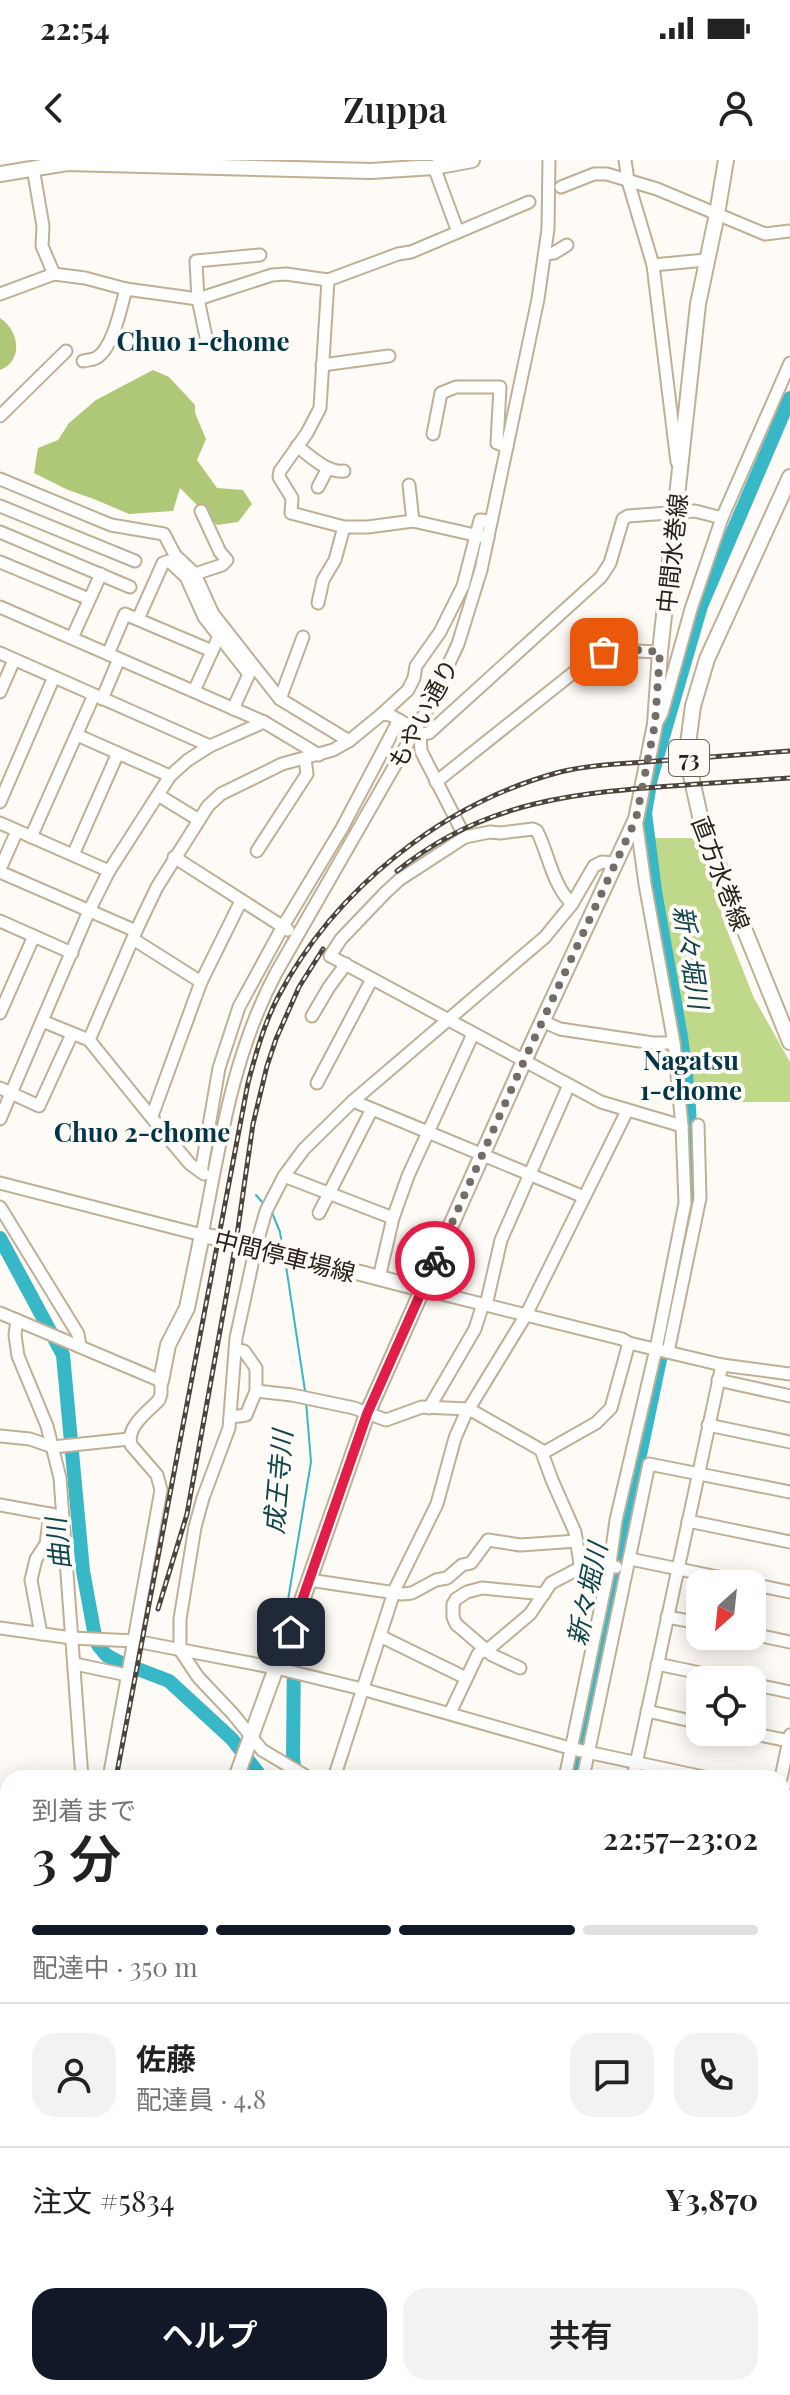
<!DOCTYPE html>
<html lang="ja">
<head>
<meta charset="utf-8">
<style>
	body { margin:0; font-family:"Playfair Display","Noto Sans JP",serif; background:#f2f2f2; color:#222; height:100vh; display:flex; flex-direction:column; font-size:30px; white-space:nowrap }
	* { box-sizing:border-box; margin:0 }
	p { font-size:26px; color:#767676 }
	.icon { flex:none; width:44px; height:44px; fill:none; stroke:currentColor; stroke-width:2; stroke-linecap:round; stroke-linejoin:round }
	.map { position:relative; flex:1; overflow:hidden }
	.side { position:absolute; left:0px; top:1610px; width:790px; height:626px; display:flex; flex-direction:column; background:#fff; border-radius:24px 24px 0 0; box-shadow:0 4px 20px #0003 }
	.side>* { flex:none }
	.needle { width:52px; rotate:207deg }
	.buttons { position:absolute; left:686px; top:1410px; display:grid; gap:16px }
	.buttons a { display:grid; place-items:center; width:80px; height:80px; border-radius:16px; background:#fff; box-shadow:0 4px 20px #0003; font-size:40px }
	.pin { position:absolute; display:grid; place-items:center; width:68px; height:68px; color:#fff; margin:-34px; border-radius:16px; box-shadow:0 4px 12px #0006 }
	.courier { position:absolute; display:grid; place-items:center; width:80px; height:80px; margin:-40px; border:6px solid #e11d48; border-radius:50%; background:#fff; color:#222; box-shadow:0 2px 10px #0007 }
	.headline em { font-style:normal; font-weight:600 }
	.headline div { display:flex; flex-direction:column-reverse }
	.headline { display:flex; align-items:center; justify-content:space-between; height:136px; padding:0 32px }
	h1 { font-size:52px; font-weight:600; line-height:60px }
	.bar { display:grid; grid-template-columns:repeat(4,1fr); gap:12px 8px; align-content:center; height:96px; padding:0 32px }
	.bar i { height:10px; border-radius:6px; background:#e0e0e0 }
	.bar .on { background:#111827 }
	.bar p { grid-column:span 4 }
	.line { display:flex; align-items:center; gap:20px; padding:0 32px; border-top:2px solid #e0e0e0 }
	.line div { flex:1 }
	.round { display:grid; place-items:center; flex:none; width:84px; height:84px; border-radius:24px; background:#f2f2f2 }
	.button { display:flex; gap:16px; margin-top:auto; padding:16px 32px }
	.button a { flex:1; height:92px; border-radius:24px; background:#111827; color:#fff; font-size:32px; font-weight:600; line-height:92px; text-align:center }
	.button a+a { background:#f2f2f2; color:#222 }
	.status { display:flex; justify-content:space-between; align-items:center; height:56px; padding:0 40px; background:#fff; direction:ltr }
	.status svg { height:22px; fill:currentColor }
	header { display:flex; justify-content:space-between; align-items:center; height:104px; padding:0 32px; background:#fff; font-size:36px; font-weight:600 }
	.map>svg:first-child { display:block }
</style>
</head>
<body>
<div class="status"><b>22:54</b><svg viewBox="0 0 49 12"><path d="M0 12V9h3v3zM5 12V6h3v6zM10 12V3h3v9zM15 12V0h3v12zM26 1h20v11H26zM47 4h2v5h-2z"/></svg></div>
<header><svg class="icon" aria-label="back" viewBox="0 0 24 24"><path d="M15 5l-7 7 7 7"/></svg>Zuppa<svg class="icon" aria-label="person" viewBox="0 0 24 24"><circle cx="12" cy="8" r="4"/><path d="M4 21q1-7 8-7t8 7"/></svg></header>
<div class="map">
<svg width="790" height="2235" viewBox="0 0 790 2235">
	<rect width="100%" height="100%" fill="#fefaf5"/>
	<polygon fill="#bfd88a" points="652,678 692,678 699,686 701,684 725,765 754,838 790,902 790,942 733,942 730,929 694,922 670,807"/>
	<g fill="#afc877">
		<path d="M0,158C19,170 24,201 0,210Z"/>
		<polygon points="153,210 169,217 195,245 195,253 206,279 197,300 217,328 243,330 252,344 238,362 217,365 180,328 173,351 129,354 94,339 68,330 34,313 38,288 58,280 69,263 96,240"/>
	</g>
	<g fill="none" stroke-linecap="round" stroke-linejoin="round">
		<g stroke="#38b7c6" stroke-width="2">
			<polyline points="256,1035 263,1043"/>
			<polyline points="271,1050 280,1072 282,1085"/>
			<polyline points="285,1099 305,1231"/>
			<polyline points="283,1470 311,1302 306,1241"/>
			<polyline points="0,2149 2,2143 8,2140"/>
		</g>
		<g stroke="#38b7c6" stroke-width="14">
			<polyline points="0,1078 63,1195 83,1411 94,1471 98,1485 106,1495 117,1501 169,1521 232,1579 262,1618"/>
			<polyline points="283,1470 294,1486 293,1599 296,1618"/>
			<polyline points="572,1618 694,1038 688,931 681,877 655,731 645,653 651,618 701,446 790,238"/>
		</g>
		<g stroke="#bfb095" stroke-width="15">
			<g id="minor">
				<polyline points="625,0 628,21 653,105 677,302"/>
				<polyline points="434,7 458,72"/>
				<polyline points="33,8 43,66 42,86 54,114"/>
				<polyline points="561,27 594,14 607,14 657,29 765,74 790,71"/>
				<polyline points="545,94 554,93 567,85"/>
				<polyline points="653,105 706,100"/>
				<polyline points="328,120 320,248 307,273 280,311 279,317 292,338 291,353 344,367 368,367 413,361 488,378"/>
				<polyline points="0,134 54,114 85,118 126,129 198,139 272,115 286,114 328,120 398,94 411,92 529,42"/>
				<polyline points="206,177 198,139 196,101 260,95"/>
				<path d="M83,201C87,200 92,200 96,198C113,189 121,147 126,129"/>
				<polyline points="322,205 389,196"/>
				<polyline points="0,256 66,191"/>
				<polyline points="433,274 441,233 456,227 500,227 497,283 507,287"/>
				<path d="M297,286C310,296 327,313 344,311"/>
				<polyline points="0,319 111,365 164,374 175,395 195,414 213,454 280,539 349,581"/>
				<polyline points="409,325 413,361"/>
				<polyline points="318,327 328,308"/>
				<polyline points="0,346 135,401"/>
				<polyline points="0,372 130,427"/>
				<polyline points="0,402 89,439"/>
				<polyline points="195,414 222,405 227,400 220,392 201,351"/>
				<polyline points="318,443 323,420 335,400 344,367"/>
				<polyline points="0,447 264,562 319,595"/>
				<polyline points="138,459 163,403 169,401 186,417 204,457 249,514 233,549"/>
				<polyline points="72,478 101,414"/>
				<polyline points="0,493 210,586"/>
				<polyline points="108,494 125,454 212,491"/>
				<polyline points="194,531 219,476"/>
				<polyline points="0,532 14,500"/>
				<polyline points="102,539 119,499"/>
				<polyline points="280,539 303,477"/>
				<polyline points="382,554 408,530 414,518 416,506 440,472 463,426 480,360 491,361"/>
				<polyline points="657,562 662,553 691,449 722,358 790,203"/>
				<polyline points="420,574 429,573 601,417 610,403 623,359 628,356 695,351 722,358"/>
				<polyline points="77,575 170,616"/>
				<polyline points="436,622 593,497 613,490 660,492"/>
				<polyline points="158,635 199,660"/>
				<polyline points="0,642 54,517"/>
				<polyline points="0,663 109,711"/>
				<polyline points="31,677 94,535"/>
				<polyline points="257,691 307,614 305,598"/>
				<polyline points="73,695 118,593"/>
				<polyline points="174,697 288,770"/>
				<polyline points="0,709 17,671"/>
				<polyline points="0,712 136,771"/>
				<path d="M572,744C552,724 549,695 537,671L533,669L500,673L490,672L465,677L399,720L386,732L341,779L330,796L601,942L682,966"/>
				<polyline points="0,761 72,793"/>
				<polyline points="133,779 201,822"/>
				<polyline points="0,853 34,776"/>
				<polyline points="312,856 329,827 346,804"/>
				<polyline points="42,861 89,880 169,979 190,1004 204,1014"/>
				<polyline points="542,861 560,869 653,883 674,883"/>
				<polyline points="89,880 136,771 157,727 208,646 221,634 282,604 333,590 349,581 382,554 390,555 415,569 420,574 421,591 465,677"/>
				<polyline points="317,923 372,819"/>
				<polyline points="0,928 39,946 72,874"/>
				<polyline points="353,941 584,1037"/>
				<polyline points="152,956 201,822 241,741"/>
				<polyline points="0,959 89,751 109,711 170,616 188,600 210,586 264,562"/>
				<polyline points="201,1012 219,908 239,847 282,768 342,668 399,560"/>
				<polyline points="284,1016 393,1058"/>
				<path d="M0,1023L202,1075C220,984 232,896 276,813L429,546L458,484L481,410L538,139L548,69L549,0"/>
				<polyline points="0,1047 78,1174 80,1186"/>
				<polyline points="319,1053 371,951"/>
				<polyline points="379,1118 393,1058 408,1016 473,874"/>
				<polyline points="422,1129 622,1179 629,1183 722,1205 790,1214"/>
				<path d="M0,1153L161,1221V1234L159,1240C147,1252 126,1267 131,1285L157,1315L161,1330L109,1618"/>
				<polyline points="17,1160 15,1175 18,1196 47,1266 60,1318 82,1618"/>
				<polyline points="235,1190 244,1191 256,1208 256,1231"/>
				<polyline points="668,1192 700,1038 698,965"/>
				<polyline points="718,1220 790,1236"/>
				<polyline points="429,1248 475,1169 483,1144 487,1141 501,1080 569,925"/>
				<polyline points="231,1257 246,1255 256,1231 292,1235 354,1248 386,1260 422,1247 469,1249 541,1290 552,1320 575,1372 580,1403"/>
				<polyline points="708,1265 790,1282"/>
				<polyline points="0,1276 30,1279 53,1287 129,1279"/>
				<polyline points="543,1293 596,1263 611,1248 629,1183"/>
				<polyline points="0,1345 55,1355"/>
				<polyline points="688,1361 790,1382"/>
				<polyline points="630,1399 790,1432"/>
				<polyline points="580,1403 616,1407"/>
				<polyline points="309,1420 402,1434 412,1433 436,1420 447,1418 462,1405 471,1403 488,1380 520,1385 577,1381"/>
				<polyline points="667,1457 700,1463"/>
				<polyline points="0,1468 72,1478 135,1481 276,1508 362,1529 573,1589 708,1618"/>
				<polyline points="41,1474 31,1420 36,1399 46,1384 50,1354"/>
				<polyline points="752,1474 790,1482"/>
				<polyline points="380,1476 466,1518"/>
				<polyline points="75,1504 127,1515"/>
				<polyline points="657,1504 734,1520"/>
				<polyline points="520,1508 492,1495 456,1464 453,1457 453,1444 456,1439 467,1432 482,1428 544,1434"/>
				<polyline points="752,1524 790,1532"/>
				<polyline points="647,1551 700,1563"/>
				<polyline points="450,1553 478,1494 491,1487 530,1454 551,1423 580,1408 580,1403"/>
				<polyline points="745,1572 789,1581"/>
				<polyline points="309,1618 262,1590 233,1554 198,1517 180,1490 180,1459 195,1367 203,1338 229,1268 236,1178 256,1086 266,1051 284,1016 304,989 353,941 545,777 572,744 594,706 602,702 615,703"/>
				<polyline points="334,1618 395,1429 437,1344 455,1278 465,1255 526,1155 627,951"/>
				<polyline points="565,1618 610,1403 616,1360 656,1189 685,1043 682,966 674,883 645,724 636,659"/>
				<polyline points="583,1618 649,1304 790,1332"/>
				<polyline points="633,1618 722,1205"/>
				<polyline points="781,1618 790,1575"/>
				<polyline points="782,1634 790,1636"/>
				<polyline points="782,1730 790,1732"/>
				<polyline points="0,1787 8,1790"/>
				<polyline points="0,1839 3,1840 8,1834"/>
				<polyline points="782,1892 790,1894"/>
				<polyline points="0,1910 8,1911"/>
				<polyline points="0,1932 8,1930"/>
				<polyline points="782,2107 790,2109"/>
				<polyline points="279,2228 280,2235"/>
				<polyline points="704,2228 726,2235"/>
				<polyline points="415,2235 439,2229 456,2235"/>
			</g>
		</g>
		<g stroke="#bfb095" stroke-width="18">
			<g id="major">
				<polyline points="0,14 67,3 371,11 434,7 472,0"/>
				<polyline points="790,317 707,499 693,546 688,584 690,611 702,665 790,882"/>
				<polyline points="161,1221 168,1185 187,1148 202,1075 256,1086 422,1129"/>
				<polyline points="236,1618 276,1508 282,1498 367,1254 524,901 636,659 655,564 660,492 698,144 717,54 726,0"/>
				<polyline points="782,2189 790,2190"/>
				<polyline points="38,2235 39,2228"/>
			</g>
		</g>
		<use href="#minor" stroke="#fff" stroke-width="11"/>
		<use href="#major" stroke="#fff" stroke-width="14"/>
		<g stroke="#4b453c" stroke-width="5">
			<g id="rail">
				<path d="M397,711C488,637 586,632 698,624C729,622 759,620 790,618"/>
				<polyline points="158,1449 187,1354 236,1082 253,964 267,906 276,879 299,827 323,789"/>
				<path d="M116,1618L248,923C256,893 264,864 278,837C335,729 443,643 560,612C592,604 625,604 657,601C701,598 746,594 790,591"/>
				<polyline points="0,2095 8,2075"/>
				<polyline points="0,2117 8,2098"/>
			</g>
		</g>
		<use href="#rail" stroke="#fefaf5" stroke-width="2" stroke-dasharray="6" stroke-linecap="butt"/>
	</g>
	<g fill="none" stroke-linecap="round" stroke-linejoin="round">
		<polyline stroke="#736e65" stroke-width="8" stroke-dasharray="0 14.4" points="435,1101 524,901 636,659 655,564 660,492 625,489 604,492"/>
		<polyline stroke="#e11d48" stroke-width="10" points="291,1472 367,1254 435,1101"/>
	</g>
	<g text-anchor="middle" dominant-baseline="central" stroke-width="8" stroke-linejoin="round" paint-order="stroke">
		<rect fill="#fefaf5" stroke="#68635a" stroke-width="2" x="669" y="580" width="40" height="36" rx="6"/>
		<g font-size="22" font-weight="bold" fill="#282218">
			<text x="689" y="598">73</text>
		</g>
		<g font-size="24" fill="#282218" stroke="#fefaf5">
			<text transform="translate(671 393) rotate(-84)">中間水巻線</text>
			<text transform="translate(422 553) rotate(-62)">もやい通り</text>
			<text transform="translate(722 713) rotate(69)">直方水巻線</text>
			<text transform="translate(285 1095) rotate(14)">中間停車場線</text>
		</g>
		<g font-size="26" font-weight="bold" fill="#003647" stroke="#fefaf5">
			<text x="203" y="180">Chuo 1-chome</text>
			<text x="691" y="899">Nagatsu<tspan x="691" dy="30">1-chome</tspan></text>
			<text x="142" y="971">Chuo 2-chome</text>
		</g>
		<g font-size="26" font-style="italic" fill="#0f464d" stroke="#fefaf5">
			<text transform="translate(692 797) rotate(81)">新々堀川</text>
			<text transform="translate(277 1322) rotate(-85)">成王寺川</text>
			<text transform="translate(57 1384) rotate(-96)">曲川</text>
			<text transform="translate(586 1434) rotate(-78)">新々堀川</text>
		</g>
	</g>
</svg>
<div class="buttons">
<a><svg class="needle" viewBox="-14 -14 28 28"><path d="M0-13l5 13h-10z" fill="#e53935"/><path d="M0 13l5-13h-10z" fill="#767676"/></svg></a>
<a><svg class="icon" aria-label="locate" viewBox="0 0 24 24"><circle cx="12" cy="12" r="6"/><path d="M12 2v4M12 18v4M2 12h4M18 12h4"/></svg></a>
</div>
<div class="pin" style="left:604px;top:492px;background:#ea580c"><svg class="icon" aria-label="bag" viewBox="0 0 24 24"><path d="M5 8h14l-1 12H6zM9 8a3 3 0 0 1 6 0"/></svg></div>
<div class="pin" style="left:291px;top:1472px;background:#1f2937"><svg class="icon" aria-label="home" viewBox="0 0 24 24"><path d="M3 11l9-7 9 7M6 9v11h12V9"/></svg></div>
<div class="courier" style="left:435px;top:1101px"><svg class="icon" aria-label="bike" viewBox="0 0 24 24"><circle cx="6" cy="16" r="4"/><circle cx="18" cy="16" r="4"/><path d="M6 16l4-8h5l3 8M10 8l3 8H6M13 5h3"/></svg></div>
<section class="side">
<div class="headline"><div><h1>3 分</h1><p>到着まで</p></div><em>22:57–23:02</em></div>
<div class="bar"><i class="on"></i><i class="on"></i><i class="on"></i><i></i><p>配達中 · 350 m</p></div>
<div class="line" style="height:144px"><a class="round"><svg class="icon" aria-label="person" viewBox="0 0 24 24"><circle cx="12" cy="8" r="4"/><path d="M4 21q1-7 8-7t8 7"/></svg></a><div><b>佐藤</b><p>配達員 · 4.8</p></div><a class="round"><svg class="icon" aria-label="chat" viewBox="0 0 24 24"><path d="M4 5h16v11H9l-5 4z"/></svg></a><a class="round"><svg class="icon" aria-label="phone" viewBox="0 0 24 24"><path d="M5 4h4l2 5-3 2q2 4 5 5l2-3 5 2v4C11 20 4 13 5 4z"/></svg></a></div>
<div class="line" style="height:104px"><div>注文 #5834</div><b>¥3,870</b></div>
<div class="button"><a>ヘルプ</a><a>共有</a></div>
</section>
</div>
</body>
</html>
